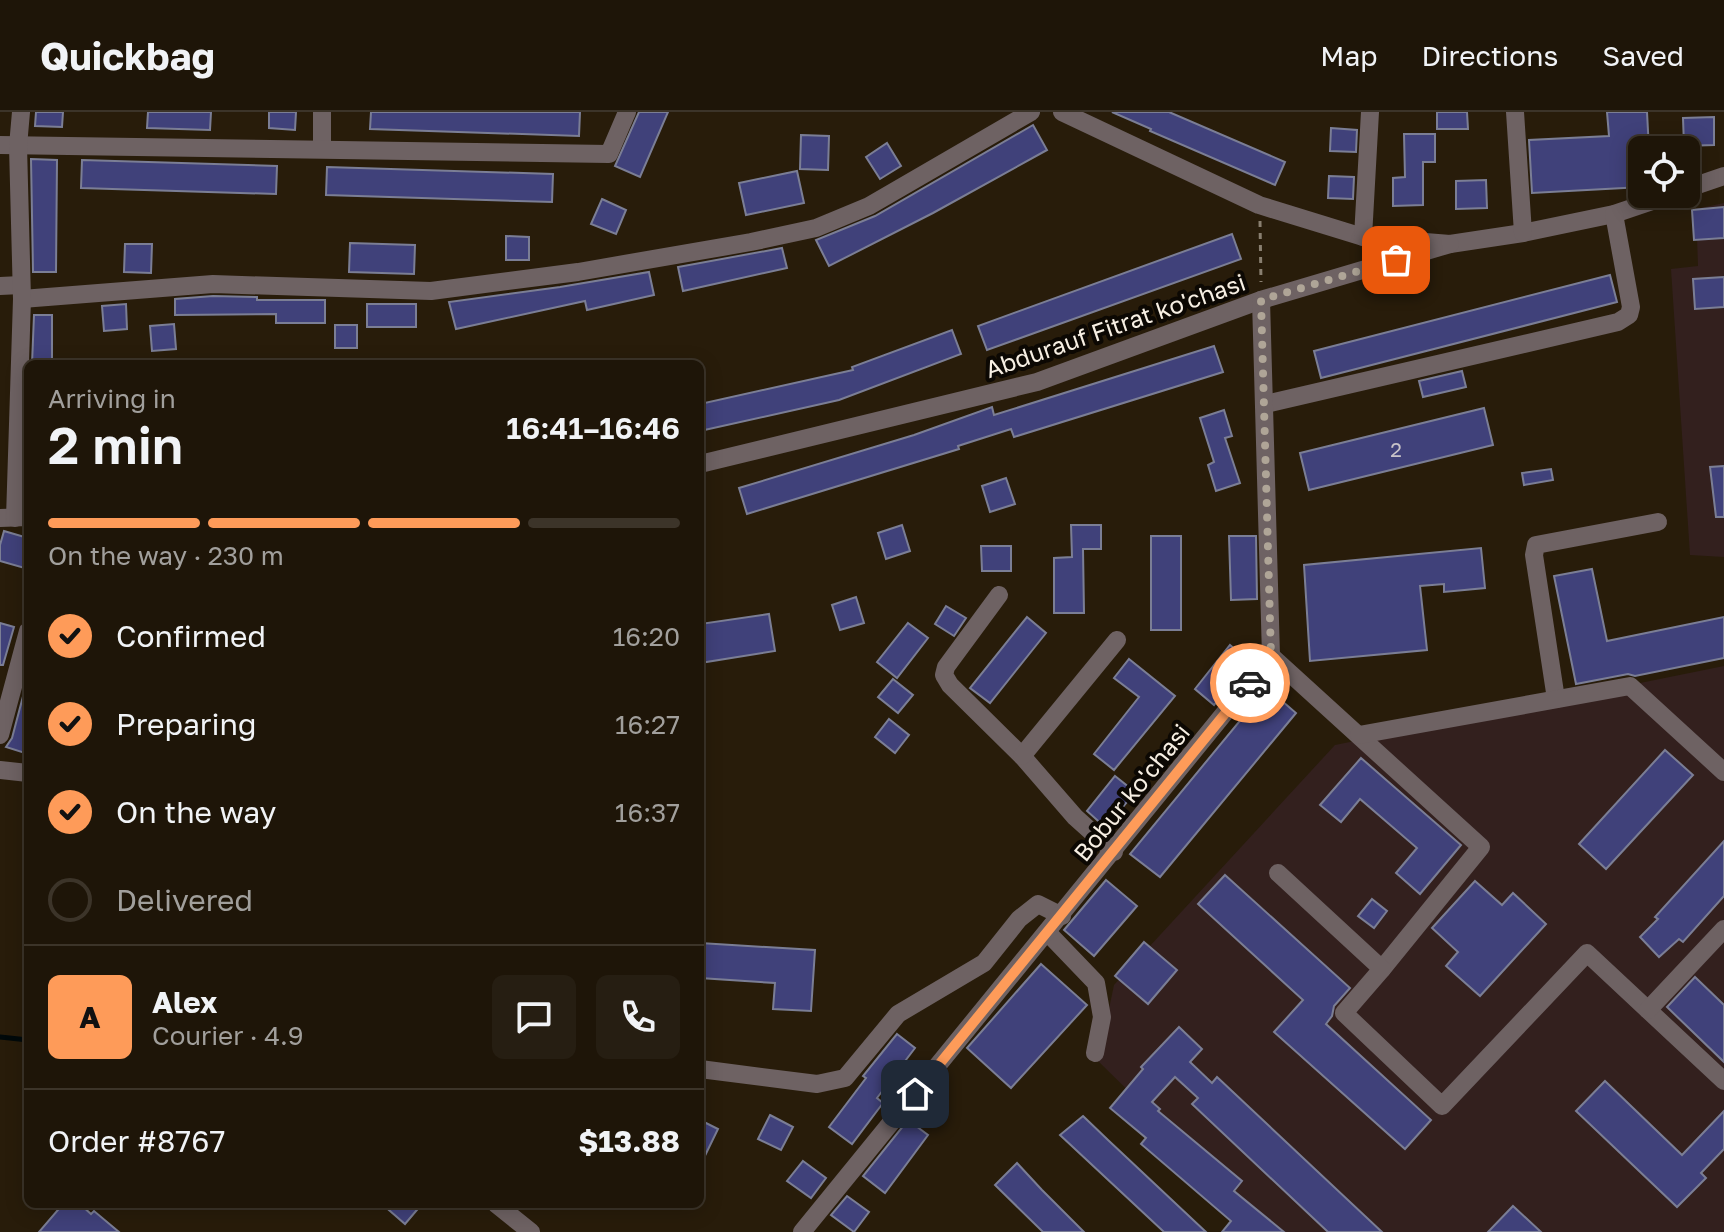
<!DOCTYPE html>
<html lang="en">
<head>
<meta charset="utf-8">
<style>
	body { margin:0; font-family:"Golos Text",sans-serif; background:#261e12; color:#f1f3f6; height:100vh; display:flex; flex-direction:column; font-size:30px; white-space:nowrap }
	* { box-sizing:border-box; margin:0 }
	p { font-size:26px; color:#a19f9c }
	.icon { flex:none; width:44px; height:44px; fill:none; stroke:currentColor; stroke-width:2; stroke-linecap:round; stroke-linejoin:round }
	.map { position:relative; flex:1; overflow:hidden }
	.sheet { position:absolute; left:24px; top:248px; width:680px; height:848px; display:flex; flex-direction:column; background:#1e1508; border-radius:12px; box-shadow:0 4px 20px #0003,0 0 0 2px #3c3429 }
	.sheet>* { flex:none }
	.fabs { position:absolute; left:1628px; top:24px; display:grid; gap:16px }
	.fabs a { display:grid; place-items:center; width:72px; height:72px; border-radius:12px; background:#1e1508; box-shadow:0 4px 20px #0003,0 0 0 2px #3c3429; font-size:40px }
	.pin { position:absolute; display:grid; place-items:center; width:68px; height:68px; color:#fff; margin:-34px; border-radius:16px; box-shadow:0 4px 12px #0006 }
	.courier { position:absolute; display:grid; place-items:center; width:80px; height:80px; margin:-40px; border:6px solid #fe9b59; border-radius:50%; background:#fff; color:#222; box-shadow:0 2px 10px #0007 }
	.head em { font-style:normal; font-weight:600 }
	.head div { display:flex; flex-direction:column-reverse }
	.head { display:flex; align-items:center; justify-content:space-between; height:136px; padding:0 24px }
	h1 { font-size:52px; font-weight:600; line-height:60px }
	.bar { display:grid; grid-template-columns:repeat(4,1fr); gap:12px 8px; align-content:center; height:96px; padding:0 24px }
	.bar i { height:10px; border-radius:6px; background:#3c3429 }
	.bar .active { background:#fe9b59 }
	.bar p { grid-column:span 4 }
	.line { display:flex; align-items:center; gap:20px; padding:0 24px; border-top:2px solid #3c3429 }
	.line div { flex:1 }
	.round { display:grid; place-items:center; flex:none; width:84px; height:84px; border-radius:12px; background:#261e12 }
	ol { padding:0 24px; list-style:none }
	li { display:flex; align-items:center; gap:24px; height:88px }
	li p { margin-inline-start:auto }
	li .icon { padding:8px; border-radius:50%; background:#fe9b59; color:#111; stroke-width:4 }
	li:last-child { color:#a19f9c }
	li i { width:44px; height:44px; border:4px solid #3c3429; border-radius:50% }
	header { display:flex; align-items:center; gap:48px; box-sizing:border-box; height:112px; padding:0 40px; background:#1e1508; border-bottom:2px solid #3c3429 }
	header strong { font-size:38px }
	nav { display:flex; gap:44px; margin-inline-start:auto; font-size:28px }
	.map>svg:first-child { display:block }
</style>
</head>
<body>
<header>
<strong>Quickbag</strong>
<nav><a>Map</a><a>Directions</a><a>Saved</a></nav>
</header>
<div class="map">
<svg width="1724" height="1120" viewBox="0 0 1724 1120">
	<rect width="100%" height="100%" fill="#281c0a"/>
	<g fill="#33201e">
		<polygon points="1724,91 1724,445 1690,443 1671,157 1698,154 1696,97"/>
		<polygon points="1724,554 1724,1120 1272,1120 1098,949 1114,873 1335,633"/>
	</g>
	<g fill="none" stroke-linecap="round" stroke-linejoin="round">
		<polyline stroke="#01090a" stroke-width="5" points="0,925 28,928"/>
	</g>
	<g fill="#40417a" stroke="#7b7e95" stroke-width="2">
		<polygon points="36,0 63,0 62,15 35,14"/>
		<polygon points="148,0 211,0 210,18 147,16"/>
		<polygon points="269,0 296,0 295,18 269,16"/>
		<polygon points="371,0 580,0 579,24 370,17"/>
		<polygon points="639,0 668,0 640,65 615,54"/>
		<polygon points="1112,0 1169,0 1285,50 1275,73 1150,19 1151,17"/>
		<polygon points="1437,0 1467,0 1468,17 1437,17"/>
		<polygon points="1607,0 1647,0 1649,38 1642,38 1642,75 1532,81 1529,28 1609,24"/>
		<polygon points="1714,5 1714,33 1684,34 1683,6"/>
		<polygon points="1033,13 1047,38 933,101 829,154 816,128 875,104"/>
		<polygon points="1331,16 1357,18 1356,40 1330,39"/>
		<polygon points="1404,22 1435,22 1435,50 1423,50 1423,93 1393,94 1393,66 1405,65"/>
		<polygon points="801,23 829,24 828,58 800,57"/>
		<polygon points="887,31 901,54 880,67 866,45"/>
		<polygon points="31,47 57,48 56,160 33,160"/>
		<polygon points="82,48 277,54 276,82 81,76"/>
		<polygon points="327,55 553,62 552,90 326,83"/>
		<polygon points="797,59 804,91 746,103 739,71"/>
		<polygon points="1329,64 1354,65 1353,87 1328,86"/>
		<polygon points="1486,68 1487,96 1456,97 1456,69"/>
		<polygon points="602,87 626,98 616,122 591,112"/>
		<polygon points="1724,95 1724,126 1694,128 1692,98"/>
		<polygon points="1232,122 1241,147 987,238 978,214"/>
		<polygon points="506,124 529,125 529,148 506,148"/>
		<polygon points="350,131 415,133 414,162 349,160"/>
		<polygon points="125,132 152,132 151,161 124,160"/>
		<polygon points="782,136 787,156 683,179 678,155"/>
		<polygon points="649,160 654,183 587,198 585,189 456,217 449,190 560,175"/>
		<polygon points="1610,163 1617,190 1321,266 1314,239"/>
		<polygon points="1724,165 1724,195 1695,197 1693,167"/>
		<polygon points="213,184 257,185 257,188 325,188 325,211 276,211 276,202 175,203 175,187"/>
		<polygon points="126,192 127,217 104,219 102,194"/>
		<rect x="367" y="192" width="49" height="23"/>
		<polygon points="34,203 52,203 52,252 32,252"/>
		<polygon points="174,212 176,237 152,239 150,214"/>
		<rect x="335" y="213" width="22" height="23"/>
		<polygon points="952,218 961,242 839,288 700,319 700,292 853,258 852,255"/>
		<polygon points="1214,234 1223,260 1014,325 1011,317 958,334 959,337 747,402 739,376 914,323 992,295 994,303"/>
		<polygon points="1462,259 1466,275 1423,285 1419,269"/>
		<polygon points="1484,296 1493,333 1309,378 1300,341"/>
		<polygon points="1224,298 1232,324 1225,326 1240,371 1216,379 1208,353 1214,350 1200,306"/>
		<polygon points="1724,354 1724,405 1716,405 1710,355"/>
		<polygon points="1551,357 1553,368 1524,373 1522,361"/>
		<polygon points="1006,366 1015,392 990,400 982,374"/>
		<polygon points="902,413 910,439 886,447 878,421"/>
		<polygon points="1071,413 1101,413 1101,437 1083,437 1084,501 1054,501 1054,446 1072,445"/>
		<polygon points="4,419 28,426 28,457 0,449 0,433"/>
		<rect x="1151" y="424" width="30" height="94"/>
		<polygon points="1229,424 1256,424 1257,487 1231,488"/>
		<polygon points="981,434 1011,434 1011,459 982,459"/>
		<polygon points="1481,436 1485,476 1444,480 1444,472 1420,474 1427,538 1310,549 1304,453"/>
		<polygon points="1592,457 1607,529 1724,505 1724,546 1635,564 1628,562 1576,572 1554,464"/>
		<polygon points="856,485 864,511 840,518 832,493"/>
		<polygon points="946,494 966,506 954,524 935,512"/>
		<polygon points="769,502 775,539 700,551 700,512"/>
		<polygon points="1027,505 1046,521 990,591 970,576"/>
		<polygon points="0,511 14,515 3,553 0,553"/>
		<polygon points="908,511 928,526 897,566 877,550"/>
		<polygon points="1230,533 1249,549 1214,593 1195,577"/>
		<polygon points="1129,547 1175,584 1114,658 1094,642 1139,585 1114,566"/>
		<polygon points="893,567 913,583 898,601 878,585"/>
		<polygon points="26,573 28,573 28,642 6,635 12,626"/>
		<polygon points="1267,576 1296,601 1160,765 1130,742"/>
		<polygon points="889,607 909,623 895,641 875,625"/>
		<polygon points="1665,638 1693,663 1606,757 1579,732"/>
		<polygon points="1361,646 1461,733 1420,782 1396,761 1417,736 1360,687 1341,710 1320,693"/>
		<polygon points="1115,664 1135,680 1106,716 1087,699"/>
		<polygon points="1724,729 1724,784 1683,830 1679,827 1659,845 1640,825 1658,807 1655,805"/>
		<polygon points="1225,763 1350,876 1334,894 1332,904 1326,912 1431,1008 1405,1037 1274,920 1303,888 1198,792"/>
		<polygon points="1106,768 1137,794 1094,844 1064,818"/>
		<polygon points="1475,769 1502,793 1513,781 1546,812 1480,884 1446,854 1458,840 1432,816"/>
		<polygon points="1372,787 1387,799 1374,816 1358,804"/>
		<polygon points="1144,830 1177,858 1148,892 1115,864"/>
		<polygon points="700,831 815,838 811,899 773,897 775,871 700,866"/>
		<polygon points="1041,852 1087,893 1011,976 967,936"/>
		<polygon points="1695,865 1724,893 1724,950 1667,895"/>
		<polygon points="1179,915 1202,937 1190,950 1212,971 1217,965 1382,1120 1328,1120 1192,992 1198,986 1175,965 1152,990 1160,997 1158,999 1242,1069 1234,1079 1284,1120 1222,1120 1231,1109 1141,1032 1146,1026 1110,996 1143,957 1141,955"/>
		<polygon points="897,922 915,936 877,986 883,991 852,1032 829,1015 866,966 863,964"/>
		<polygon points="1605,969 1682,1043 1724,999 1724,1037 1701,1061 1706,1066 1677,1095 1576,999"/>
		<polygon points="770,1003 793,1015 781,1038 758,1027"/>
		<polygon points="1083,1004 1108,1028 1206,1120 1164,1120 1060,1023"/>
		<polygon points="700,1008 718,1017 700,1054"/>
		<polygon points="908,1008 928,1023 885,1081 863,1064"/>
		<polygon points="803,1049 826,1066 811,1086 787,1069"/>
		<polygon points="1017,1051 1042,1078 1084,1120 1043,1120 995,1073"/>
		<polygon points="847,1084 869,1100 854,1120 831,1103"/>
		<polygon points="63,1092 80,1092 91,1102 94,1099 119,1120 39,1120"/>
		<polygon points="382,1092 422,1092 405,1112"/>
		<polygon points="1513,1094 1541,1120 1488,1120"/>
	</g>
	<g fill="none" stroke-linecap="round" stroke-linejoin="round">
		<polyline stroke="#897f70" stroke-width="3" stroke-dasharray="6 6" stroke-linecap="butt" points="1260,109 1261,170"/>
		<g stroke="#6e6263" stroke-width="18">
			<polyline points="322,0 322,37"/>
			<polyline points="1062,0 1259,93 1363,125 1450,132 1523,121 1614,102 1673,82"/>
			<polyline points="1515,0 1523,121"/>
			<polyline points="0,33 609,42 627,0"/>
			<polyline points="1686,77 1724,64"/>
			<polyline points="1363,125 1370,0"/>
			<polyline points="0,174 21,173"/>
			<polyline points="22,187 213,172 431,179 578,160 751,130 816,116 869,94 1031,0"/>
			<polyline points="1266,292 1618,210 1629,203 1631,195 1614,102"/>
			<polyline points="700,352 1037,270 1261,188 1450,132"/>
			<polyline points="0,406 28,405"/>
			<polyline points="15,406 22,187 18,34 21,0"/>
			<polyline points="999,483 946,555 944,563 950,573 1022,644 1075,705 1114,740"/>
			<polyline points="1271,544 1481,735 1382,857"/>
			<polyline points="1556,587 1534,443 1536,433 1658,410"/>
			<polyline points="0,623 28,519"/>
			<polyline points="1359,623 1630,574 1724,660"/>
			<polyline points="1022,644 1117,528"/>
			<polyline points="0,658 28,661"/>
			<polyline points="1278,761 1382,857 1344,901 1442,994 1587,841 1724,969"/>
			<polyline points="1048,821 1096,871 1102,905 1095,941"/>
			<polyline points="1648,898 1724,817"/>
			<polyline points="700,957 817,972 845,966 898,902 984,851 1019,807 1038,792 1062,804"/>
			<polyline points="496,1092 531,1120"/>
			<polyline points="802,1120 1271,544 1261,188"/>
		</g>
	</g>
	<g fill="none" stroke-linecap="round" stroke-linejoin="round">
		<polyline stroke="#afa597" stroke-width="8" stroke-dasharray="0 14.4" points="1250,571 1271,544 1261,188 1396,148"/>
		<polyline stroke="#fe9b59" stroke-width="10" points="915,982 1250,571"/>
	</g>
	<g text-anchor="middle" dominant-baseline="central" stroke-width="8" stroke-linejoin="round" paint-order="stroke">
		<g font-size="20" fill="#c9c4c9">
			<text x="1396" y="337">2</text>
		</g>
		<g font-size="24" fill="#f7efe3" stroke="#0c0803">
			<text transform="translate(1115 213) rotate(-19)">Abdurauf Fitrat ko'chasi</text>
			<text transform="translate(1131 680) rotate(-51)">Bobur ko'chasi</text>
		</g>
	</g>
</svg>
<div class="fabs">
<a><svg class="icon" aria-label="locate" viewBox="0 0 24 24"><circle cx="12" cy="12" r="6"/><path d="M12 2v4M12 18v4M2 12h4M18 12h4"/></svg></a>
</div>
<div class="pin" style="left:1396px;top:148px;background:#ea580c"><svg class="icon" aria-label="bag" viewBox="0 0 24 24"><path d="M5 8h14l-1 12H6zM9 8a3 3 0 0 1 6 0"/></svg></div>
<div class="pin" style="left:915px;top:982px;background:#1f2937"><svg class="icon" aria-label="home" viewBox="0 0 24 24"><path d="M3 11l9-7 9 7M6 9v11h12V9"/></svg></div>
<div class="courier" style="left:1250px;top:571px"><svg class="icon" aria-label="car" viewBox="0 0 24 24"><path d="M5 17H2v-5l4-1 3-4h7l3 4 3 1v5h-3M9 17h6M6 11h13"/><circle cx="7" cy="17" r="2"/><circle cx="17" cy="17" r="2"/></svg></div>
<section class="sheet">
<div class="head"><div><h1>2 min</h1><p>Arriving in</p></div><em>16:41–16:46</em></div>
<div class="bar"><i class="active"></i><i class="active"></i><i class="active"></i><i></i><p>On the way · 230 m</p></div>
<ol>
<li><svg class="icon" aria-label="check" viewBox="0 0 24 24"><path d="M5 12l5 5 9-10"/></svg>Confirmed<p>16:20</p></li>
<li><svg class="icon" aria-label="check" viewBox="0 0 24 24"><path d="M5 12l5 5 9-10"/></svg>Preparing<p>16:27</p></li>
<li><svg class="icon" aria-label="check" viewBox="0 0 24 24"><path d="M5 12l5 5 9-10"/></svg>On the way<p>16:37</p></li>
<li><i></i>Delivered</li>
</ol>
<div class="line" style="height:144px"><b class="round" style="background:#fe9b59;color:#111">A</b><div><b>Alex</b><p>Courier · 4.9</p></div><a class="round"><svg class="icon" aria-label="chat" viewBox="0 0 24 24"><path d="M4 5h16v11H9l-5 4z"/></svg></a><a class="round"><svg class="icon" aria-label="phone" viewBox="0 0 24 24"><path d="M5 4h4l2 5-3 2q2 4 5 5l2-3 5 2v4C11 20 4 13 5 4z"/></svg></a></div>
<div class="line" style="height:104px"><div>Order #8767</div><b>$13.88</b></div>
</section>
</div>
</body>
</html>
